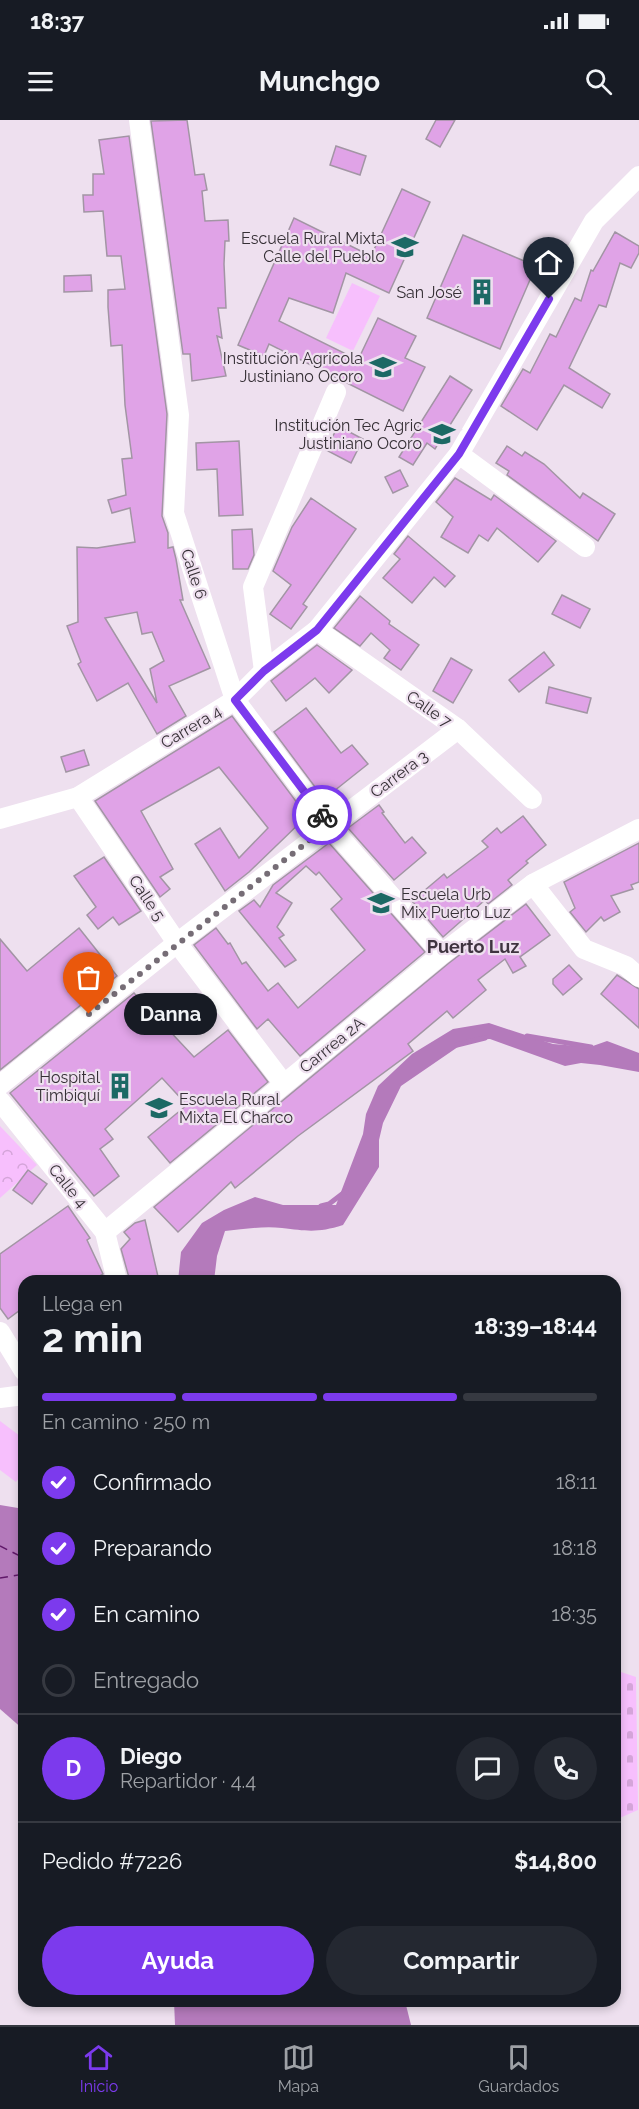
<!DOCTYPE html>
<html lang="es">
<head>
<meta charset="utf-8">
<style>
	body { margin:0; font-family:Raleway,sans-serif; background:#242831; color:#f1f3f6; height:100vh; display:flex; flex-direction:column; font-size:22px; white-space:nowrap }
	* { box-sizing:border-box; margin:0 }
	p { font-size:20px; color:#9ea1a6 }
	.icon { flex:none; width:33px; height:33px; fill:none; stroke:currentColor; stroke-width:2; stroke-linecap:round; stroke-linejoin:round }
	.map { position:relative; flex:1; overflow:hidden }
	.sheet { position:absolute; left:18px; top:1155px; width:603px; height:732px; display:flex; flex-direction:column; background:#171b24; border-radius:18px; box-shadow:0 3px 9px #0003 }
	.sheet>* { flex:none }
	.pin { position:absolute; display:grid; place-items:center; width:51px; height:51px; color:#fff; margin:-62px -26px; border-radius:50% 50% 50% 0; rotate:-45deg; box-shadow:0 0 6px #0007 }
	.pin .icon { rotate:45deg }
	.courier { position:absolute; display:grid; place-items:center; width:60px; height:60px; margin:-30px; border:4px solid #7c3aed; border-radius:50%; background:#fff; color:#222; box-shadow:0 2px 8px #0007 }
	.bubble { position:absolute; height:42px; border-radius:21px; background:#171b24; box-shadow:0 3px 9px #0003; font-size:20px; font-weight:700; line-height:42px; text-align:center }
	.overview em { font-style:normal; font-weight:700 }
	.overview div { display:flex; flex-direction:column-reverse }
	.overview { display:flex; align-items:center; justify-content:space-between; height:102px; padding:0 24px }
	h1 { font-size:39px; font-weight:700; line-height:45px }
	.bar { display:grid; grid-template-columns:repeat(4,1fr); gap:9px 6px; align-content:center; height:72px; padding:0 24px }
	.bar i { height:8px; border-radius:4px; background:#363941 }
	.bar .active { background:#7c3aed }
	.bar p { grid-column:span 4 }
	.line { display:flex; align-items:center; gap:15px; padding:0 24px; border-top:2px solid #363941 }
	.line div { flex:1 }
	.round { display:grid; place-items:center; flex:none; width:63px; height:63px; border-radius:32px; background:#242831 }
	ol { padding:0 24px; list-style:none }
	li { display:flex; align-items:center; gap:18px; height:66px }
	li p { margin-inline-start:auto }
	li .icon { padding:6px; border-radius:50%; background:#7c3aed; color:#fff; stroke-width:4 }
	li:last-child { color:#9ea1a6 }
	li i { width:33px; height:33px; border:3px solid #363941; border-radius:50% }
	.cta { display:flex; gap:12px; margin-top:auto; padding:12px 24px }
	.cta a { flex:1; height:69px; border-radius:36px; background:#7c3aed; color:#fff; font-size:24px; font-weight:700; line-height:69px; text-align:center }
	.cta a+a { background:#242831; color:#f1f3f6 }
	.status { display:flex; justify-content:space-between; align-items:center; height:42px; padding:0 30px; background:#171b24; direction:ltr }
	.status svg { height:16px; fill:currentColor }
	header { display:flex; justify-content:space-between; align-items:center; height:78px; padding:0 24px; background:#171b24; font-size:27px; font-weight:700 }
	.tab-bar { display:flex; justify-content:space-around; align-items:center; height:84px; border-top:2px solid #363941; background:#171b24; font-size:16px; color:#9ea1a6 }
	.tab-bar a { display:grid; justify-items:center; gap:3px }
	.tab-bar .active { color:#7c3aed }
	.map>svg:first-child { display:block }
</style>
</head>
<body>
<div class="status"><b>18:37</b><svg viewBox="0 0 49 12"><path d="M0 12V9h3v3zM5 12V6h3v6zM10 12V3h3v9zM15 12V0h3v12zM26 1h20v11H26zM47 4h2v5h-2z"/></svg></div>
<header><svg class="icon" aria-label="menu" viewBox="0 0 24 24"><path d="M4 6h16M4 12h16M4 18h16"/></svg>Munchgo<svg class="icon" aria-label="search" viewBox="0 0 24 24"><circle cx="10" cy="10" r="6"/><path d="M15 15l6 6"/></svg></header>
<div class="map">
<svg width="639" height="1905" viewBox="0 0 639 1905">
	<defs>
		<pattern id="cemetery-stones" width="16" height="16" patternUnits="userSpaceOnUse" patternTransform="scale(1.5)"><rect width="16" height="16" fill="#f7bffd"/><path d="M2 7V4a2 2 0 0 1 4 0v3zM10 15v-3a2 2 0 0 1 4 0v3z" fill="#d4a4d9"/></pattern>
		<pattern id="park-crowns" width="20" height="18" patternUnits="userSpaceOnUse" patternTransform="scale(1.5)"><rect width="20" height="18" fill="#f7bffd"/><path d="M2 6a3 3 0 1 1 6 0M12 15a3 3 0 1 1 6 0" fill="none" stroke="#d4a4d9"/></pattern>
	</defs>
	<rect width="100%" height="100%" fill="#eee0ef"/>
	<g fill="#f7bffd">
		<polygon points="352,163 380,176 353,231 326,218"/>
		<polygon points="0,1301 24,1319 24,1351 16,1362 0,1350"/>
	</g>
	<polygon fill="url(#cemetery-stones)" points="615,1550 636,1557 638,1690 615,1700"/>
	<polygon fill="url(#park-crowns)" points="0,1006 37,1045 0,1078"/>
	<g fill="#b47abb">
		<path d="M489,903L553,924L590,927L607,921L639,933V952L600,945L581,943L565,946L490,919L468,920L401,966L383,1003L379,1020V1047L343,1105C318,1113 307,1111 282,1108C263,1106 244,1109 225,1111L217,1136L214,1161H178L181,1132L202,1103L224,1090L255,1077L283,1085H336L363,1014L366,994L378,966L412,934L453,909Z"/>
		<polygon points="0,1385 24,1389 24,1610 0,1589"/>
		<polygon points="174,1881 405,1881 411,1905 175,1905"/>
	</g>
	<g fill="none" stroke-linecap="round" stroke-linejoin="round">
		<g stroke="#b47abb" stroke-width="5">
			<polyline points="527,916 591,927"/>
			<polyline points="457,925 485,918"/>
			<polyline points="321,1086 329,1084 346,1071"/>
		</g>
		<g stroke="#601869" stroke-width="1.5" stroke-dasharray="8 6" stroke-linecap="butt">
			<polyline points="0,1426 24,1438"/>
			<polyline points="0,1458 24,1454"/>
		</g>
	</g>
	<g fill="#e0a3e7" stroke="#a295a4" stroke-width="1.5" fill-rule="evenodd">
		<polygon points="187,0 195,55 204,54 207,70 202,71 205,101 228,100 229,121 225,121 224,144 226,188 218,188 222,218 217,216 226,256 192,261 190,234 183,234 151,1"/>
		<polygon points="436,0 455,0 440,27 426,19"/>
		<path d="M129,16L167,294L162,396L168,413V428L173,427L176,439L183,480H180L210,548L169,566L186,596L157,614L128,563L97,581L78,544L81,542L67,506L78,502L77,427L97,428L135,422L130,388L112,393L108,380L126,375L122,339L132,338L125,285L122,225L111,226L108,187V170L125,169L121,136H107L103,91L84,92L83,75H93V54H104L99,20ZM137,492L142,514L152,512L164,541L150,549L157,583L105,498Z"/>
		<polygon points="336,26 366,36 360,55 330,45"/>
		<polygon points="402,69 430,82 389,173 346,153 333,193 289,178 279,201 358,240 378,198 416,216 405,238 425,247 403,291 269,224 264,236 238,225 294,98 371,136"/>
		<polygon points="615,112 639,126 639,133 631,148 620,143 606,187 599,185 569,248 610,274 602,288 564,265 537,310 501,286 523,249 530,253 550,214 556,217 575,178 581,181 591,150 593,151"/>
		<polygon points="463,115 536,146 500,229 427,198"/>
		<polygon points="91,155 92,171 64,172 64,156"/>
		<polygon points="450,256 472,270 435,329 427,323 413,345 399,337"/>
		<polygon points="338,306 363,319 351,343 326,330"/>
		<polygon points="239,321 243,395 219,396 217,349 197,350 196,323"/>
		<polygon points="507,326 522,336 525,332 544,344 580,378 583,373 615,394 598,421 507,355 509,351 496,343"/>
		<polygon points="400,350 408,366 393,373 385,357"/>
		<polygon points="455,358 491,380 494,375 556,421 538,442 497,408 488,421 479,415 468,433 441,417 453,397 436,382"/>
		<polygon points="311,378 356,409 303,484 307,487 291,509 270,494 291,465 273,451 292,407"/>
		<polygon points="252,409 254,435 248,449 233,449 232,410"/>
		<polygon points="408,416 455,456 445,467 434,457 412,483 383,458 400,439 394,434"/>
		<polygon points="562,475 590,489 580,508 552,494"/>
		<polygon points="360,476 390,501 389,504 419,525 401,550 384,538 390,530 371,513 360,526 334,508"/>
		<polygon points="317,525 352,550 329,573 315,558 286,581 271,561"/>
		<polygon points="544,532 554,545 519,572 509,560"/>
		<polygon points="451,538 472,550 453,583 433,571"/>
		<polygon points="549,567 591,578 587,593 546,583"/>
		<polygon points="306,588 341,633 352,625 368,644 324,679 274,612"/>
		<polygon points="232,596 307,696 249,752 225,771 195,724 220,708 239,738 268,708 219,647 141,691 173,749 160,757 170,769 160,777 95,681"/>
		<polygon points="84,630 89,645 66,652 61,637"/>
		<polygon points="379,685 384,692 382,693 405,723 412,717 426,733 394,760 348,708"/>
		<polygon points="523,696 546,725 526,741 528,743 508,760 512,765 488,784 485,780 443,817 412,781 444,754 447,758 488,727 482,721 497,708 501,713"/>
		<polygon points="329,723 425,832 300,936 268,899 257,909 194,825 216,808 228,824 230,823 242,844 246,842 268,871 278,863 298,888 365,830 331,789 342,779 319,752 316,755 306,746 276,773 292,783 277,807 284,815 279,818 296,840 285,847 239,791 254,780 260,787 273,765"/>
		<polygon points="639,723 639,762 631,765 633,769 611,776 620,792 604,801 601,797 586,812 570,792 575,788 564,762"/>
		<polygon points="104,737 141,791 119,805 113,797 98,809 87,795 96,787 74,756"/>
		<polygon points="526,784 550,815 520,837 526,846 513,853 505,839 478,860 486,870 453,898 447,891 408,924 413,931 298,1016 235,1068 231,1062 178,1112 154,1087 449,843"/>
		<polygon points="79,808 117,856 0,950 0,819 27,851"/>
		<polygon points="569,845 582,859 563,875 553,864 553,859"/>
		<polygon points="617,855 639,869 639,908 601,874"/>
		<polygon points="134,873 194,937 228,910 268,962 170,1043 148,1017 187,985 162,958 105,1009 113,1019 100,1029 119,1056 94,1076 10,973"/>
		<polygon points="28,1050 47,1064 32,1084 13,1070"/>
		<polygon points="68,1086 90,1118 87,1120 103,1154 92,1161 24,1161 24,1187 8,1199 0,1188 0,1134"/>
		<polygon points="145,1100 159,1161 130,1161 121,1129 130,1119 124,1112 135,1103"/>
	</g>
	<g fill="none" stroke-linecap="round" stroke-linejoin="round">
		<g stroke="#fff" stroke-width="20">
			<polyline points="139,0 179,295 174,393 235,580 329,705 442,834"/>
			<polyline points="459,334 585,427"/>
			<polyline points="317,510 458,609 532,679"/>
			<polyline points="264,551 253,467 336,272"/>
			<polyline points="78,677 177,823 284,964"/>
			<polyline points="0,699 78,677 235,580 264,551 317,510 459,334 594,101 639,56"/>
			<polyline points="533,764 584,829 626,846 639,857"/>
			<polyline points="0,965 177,823 458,609"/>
			<polyline points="0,981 105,1112 117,1161"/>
			<polyline points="105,1112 442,834 533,764 639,709"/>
			<polyline points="0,1212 24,1251"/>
			<polyline points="0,1278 24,1275"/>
		</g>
	</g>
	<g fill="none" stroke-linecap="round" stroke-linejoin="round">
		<polyline stroke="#766d76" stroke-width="6" stroke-dasharray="0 10.8" points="89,894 329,705 322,695"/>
		<polyline stroke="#7c3aed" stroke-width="8" points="322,695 235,580 264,551 317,510 459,334 549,179"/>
	</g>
	<defs>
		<g id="school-bare" transform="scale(2.07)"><path d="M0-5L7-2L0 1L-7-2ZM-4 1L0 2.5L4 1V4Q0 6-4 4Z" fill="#1c6965" stroke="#eee0ef" stroke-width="2.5" paint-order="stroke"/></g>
		<g id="building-bare" transform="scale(2.07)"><path d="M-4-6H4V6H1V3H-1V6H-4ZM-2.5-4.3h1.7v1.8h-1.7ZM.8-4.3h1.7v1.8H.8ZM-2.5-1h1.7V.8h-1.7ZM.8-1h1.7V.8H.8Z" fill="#1c6965" stroke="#eee0ef" stroke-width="2.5" paint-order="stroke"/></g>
	</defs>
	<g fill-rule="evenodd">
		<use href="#school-bare" x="405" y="127"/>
		<use href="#building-bare" x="482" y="172"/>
		<use href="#school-bare" x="383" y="247"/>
		<use href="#school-bare" x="442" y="314"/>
		<use href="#school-bare" x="381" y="783"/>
		<use href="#building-bare" x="120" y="966"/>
		<use href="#school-bare" x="159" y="988"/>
	</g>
	<g text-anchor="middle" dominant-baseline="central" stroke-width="4.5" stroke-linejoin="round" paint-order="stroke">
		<g font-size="16" fill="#352f35" stroke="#eee0ef" text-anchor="end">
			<text x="385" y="118">Escuela Rural Mixta<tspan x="385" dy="18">Calle del Pueblo</tspan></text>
			<text x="462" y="172">San José</text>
			<text x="363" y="238">Institución Agricola<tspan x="363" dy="18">Justiniano Ocoro</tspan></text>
			<text x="422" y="305">Institución Tec Agric<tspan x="422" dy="18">Justiniano Ocoro</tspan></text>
			<text x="401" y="774" text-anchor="start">Escuela Urb<tspan x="401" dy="18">Mix Puerto Luz</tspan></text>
			<text x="100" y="957">Hospital<tspan x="100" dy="18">Timbiquí</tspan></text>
			<text x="179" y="979" text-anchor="start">Escuela Rural<tspan x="179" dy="18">Mixta El Charco</tspan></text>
		</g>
		<g font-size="16" fill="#352f35" stroke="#eee0ef">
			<text transform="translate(194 454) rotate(72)">Calle 6</text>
			<text transform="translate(429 589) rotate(35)">Calle 7</text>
			<text transform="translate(191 607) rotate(-31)">Carrera 4</text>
			<text transform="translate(399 654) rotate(-37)">Carrera 3</text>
			<text transform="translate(147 778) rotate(56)">Calle 5</text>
			<text transform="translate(332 925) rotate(-39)">Carrrea 2A</text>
			<text transform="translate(68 1066) rotate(51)">Calle 4</text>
		</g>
		<g font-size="18" font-weight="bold" fill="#3f3440" stroke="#eee0ef">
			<text x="473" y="826">Puerto Luz</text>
		</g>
	</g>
</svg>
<div class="pin" style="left:89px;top:894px;background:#ea580c"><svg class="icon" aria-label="bag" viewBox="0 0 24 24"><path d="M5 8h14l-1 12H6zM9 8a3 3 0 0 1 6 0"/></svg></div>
<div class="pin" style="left:549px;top:179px;background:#1f2937"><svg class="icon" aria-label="home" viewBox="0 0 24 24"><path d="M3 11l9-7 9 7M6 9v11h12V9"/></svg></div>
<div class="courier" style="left:322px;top:695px"><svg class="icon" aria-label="bike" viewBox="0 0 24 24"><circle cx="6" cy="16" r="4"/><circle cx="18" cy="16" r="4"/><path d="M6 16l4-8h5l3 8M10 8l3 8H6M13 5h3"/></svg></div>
<div class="bubble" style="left:124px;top:873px;width:93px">Danna</div>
<section class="sheet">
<div class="overview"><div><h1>2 min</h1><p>Llega en</p></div><em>18:39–18:44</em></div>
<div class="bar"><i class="active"></i><i class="active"></i><i class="active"></i><i></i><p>En camino · 250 m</p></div>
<ol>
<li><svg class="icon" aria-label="check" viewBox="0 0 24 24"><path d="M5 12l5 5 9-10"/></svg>Confirmado<p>18:11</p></li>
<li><svg class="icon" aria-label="check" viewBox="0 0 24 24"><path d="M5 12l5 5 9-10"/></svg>Preparando<p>18:18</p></li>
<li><svg class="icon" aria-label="check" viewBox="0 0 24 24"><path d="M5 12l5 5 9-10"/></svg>En camino<p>18:35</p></li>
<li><i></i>Entregado</li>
</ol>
<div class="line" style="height:108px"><b class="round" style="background:#7c3aed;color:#fff">D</b><div><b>Diego</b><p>Repartidor · 4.4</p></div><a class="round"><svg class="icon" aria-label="chat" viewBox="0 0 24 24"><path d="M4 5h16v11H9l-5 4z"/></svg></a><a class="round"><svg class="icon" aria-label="phone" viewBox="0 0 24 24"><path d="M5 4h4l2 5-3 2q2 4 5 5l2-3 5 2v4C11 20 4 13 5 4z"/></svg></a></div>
<div class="line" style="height:78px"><div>Pedido #7226</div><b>$14,800</b></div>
<div class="cta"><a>Ayuda</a><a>Compartir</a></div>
</section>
</div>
<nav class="tab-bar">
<a class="active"><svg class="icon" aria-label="home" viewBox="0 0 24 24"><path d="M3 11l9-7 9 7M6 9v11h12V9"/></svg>Inicio</a>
<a><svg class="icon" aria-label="map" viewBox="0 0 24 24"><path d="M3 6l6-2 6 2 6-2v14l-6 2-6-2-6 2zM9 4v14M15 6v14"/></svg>Mapa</a>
<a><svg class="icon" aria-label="saved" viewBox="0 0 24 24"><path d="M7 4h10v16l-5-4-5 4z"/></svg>Guardados</a>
</nav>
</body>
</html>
